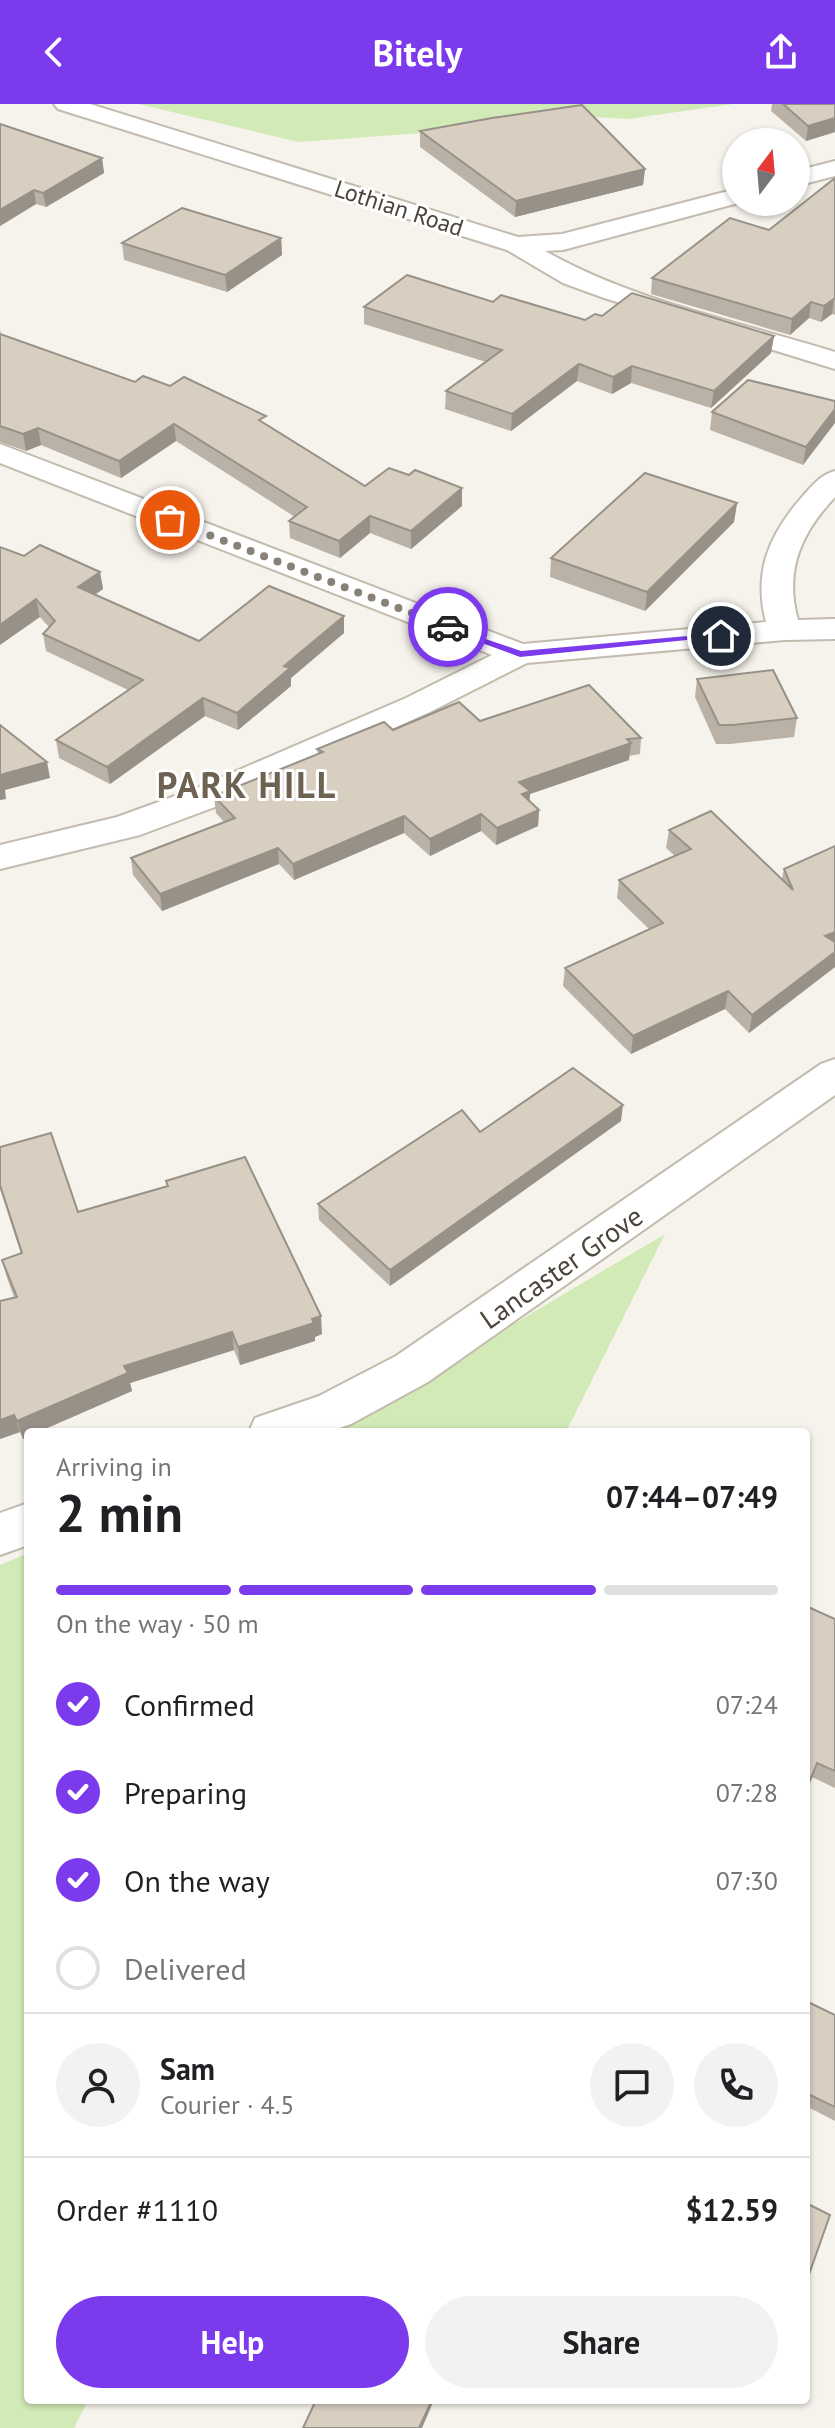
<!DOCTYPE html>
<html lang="en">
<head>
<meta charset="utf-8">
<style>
	body { margin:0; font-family:"PT Sans",sans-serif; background:#f2f2f2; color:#202124; height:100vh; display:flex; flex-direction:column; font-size:30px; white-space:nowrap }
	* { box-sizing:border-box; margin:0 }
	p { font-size:26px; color:#757577 }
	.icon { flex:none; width:44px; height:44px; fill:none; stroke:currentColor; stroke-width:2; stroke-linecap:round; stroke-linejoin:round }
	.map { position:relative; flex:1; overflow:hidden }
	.details { position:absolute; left:24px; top:1324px; width:786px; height:976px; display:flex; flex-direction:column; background:#fff; border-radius:8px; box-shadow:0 2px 6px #0004 }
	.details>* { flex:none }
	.needle { width:52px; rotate:16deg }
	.controls { position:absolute; left:722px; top:24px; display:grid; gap:16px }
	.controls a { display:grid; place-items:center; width:88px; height:88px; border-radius:50%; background:#fff; box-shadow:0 2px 6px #0004; font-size:40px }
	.pin { position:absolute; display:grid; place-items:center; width:68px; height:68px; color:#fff; margin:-34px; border:4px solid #fff; border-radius:50%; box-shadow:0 2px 8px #0007 }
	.courier { position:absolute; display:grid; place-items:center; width:80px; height:80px; margin:-40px; border:6px solid #7c3aed; border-radius:50%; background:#fff; color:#222; box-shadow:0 2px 10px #0007 }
	.overview em { font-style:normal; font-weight:700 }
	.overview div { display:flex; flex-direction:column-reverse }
	.overview { display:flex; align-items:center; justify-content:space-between; height:136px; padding:0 32px }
	h1 { font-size:52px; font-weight:700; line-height:60px }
	.bar { display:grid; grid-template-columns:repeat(4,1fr); gap:12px 8px; align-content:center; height:96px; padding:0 32px }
	.bar i { height:10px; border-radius:6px; background:#e0e0e0 }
	.bar .active { background:#7c3aed }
	.bar p { grid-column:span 4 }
	.line { display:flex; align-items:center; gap:20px; padding:0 32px; border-top:2px solid #e0e0e0 }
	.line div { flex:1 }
	.round { display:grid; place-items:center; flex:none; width:84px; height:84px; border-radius:42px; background:#f2f2f2 }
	ol { padding:0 32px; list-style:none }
	li { display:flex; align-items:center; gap:24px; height:88px }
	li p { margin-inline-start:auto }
	li .icon { padding:8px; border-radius:50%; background:#7c3aed; color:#fff; stroke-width:4 }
	li:last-child { color:#757577 }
	li i { width:44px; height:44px; border:4px solid #e0e0e0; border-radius:50% }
	.action { display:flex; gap:16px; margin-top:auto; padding:16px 32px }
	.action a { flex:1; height:92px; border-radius:48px; background:#7c3aed; color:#fff; font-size:32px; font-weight:700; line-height:92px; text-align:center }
	.action a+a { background:#f2f2f2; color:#202124 }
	header { display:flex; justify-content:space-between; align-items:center; height:104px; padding:0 32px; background:#7c3aed; color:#fff; font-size:36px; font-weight:700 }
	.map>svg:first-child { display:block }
</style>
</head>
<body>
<header><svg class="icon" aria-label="back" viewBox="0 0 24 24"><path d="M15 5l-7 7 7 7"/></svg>Bitely<svg class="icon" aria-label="share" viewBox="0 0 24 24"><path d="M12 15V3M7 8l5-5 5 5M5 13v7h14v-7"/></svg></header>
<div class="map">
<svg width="835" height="2324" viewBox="0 0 835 2324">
	<rect width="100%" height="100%" fill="#f6f3ec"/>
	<g fill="#d2eab5">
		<polygon points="138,0 733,0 628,15 577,12 492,24 299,38"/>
		<polygon points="665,1130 566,1328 318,1328 364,1309"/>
		<polygon points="28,1449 28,2296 88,2296 74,2324 0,2324 0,1461"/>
	</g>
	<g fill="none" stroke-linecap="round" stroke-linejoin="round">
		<g stroke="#c2bbae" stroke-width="4">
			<g id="minor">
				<path d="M54,0H90L518,133L562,130L736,85V98H742L563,146L545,147C633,197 739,218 835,248V265L604,194L563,179L507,146L58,5Z"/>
				<polygon points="835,57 835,72 796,82 796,67"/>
				<path d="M0,340L523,540L766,518C753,468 769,431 802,393C812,382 820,371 835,367V393C801,429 784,467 798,516L835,515V535L785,536L527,559L430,608L223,700L140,731L0,765V741L117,713L197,684L406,594L492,551L0,359Z"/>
				<polygon points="835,955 835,991 428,1278 351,1320 328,1328 249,1328 255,1314 319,1292 396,1252 821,960"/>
				<polygon points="28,1399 28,1441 0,1451 0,1409"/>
			</g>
		</g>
		<use href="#minor" fill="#fff" fill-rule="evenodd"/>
	</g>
	<g fill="#bab2a6">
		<polygon points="772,0 835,0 835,28 806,37 771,7"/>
		<polygon points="0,20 102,54 104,69 46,103 36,100 0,122"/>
		<polygon points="420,27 645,65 643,81 515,113 420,43"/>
		<polygon points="835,74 835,211 832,210 821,218 809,214 790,231 651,190 652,174 769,126"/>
		<polygon points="281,134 282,151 227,188 124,156 122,139"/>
		<polygon points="493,198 585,216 602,212 774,232 771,249 711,304 631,279 612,290 577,277 511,327 445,305 446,287 486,258 364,220 364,203"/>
		<polygon points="0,225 1,231 135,278 266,320 365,382 462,402 411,445 370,429 340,454 290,434 289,417 295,413 176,337 121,374 41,341 26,347 0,338"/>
		<polygon points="835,297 803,361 710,326 712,308"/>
		<polygon points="737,399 734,418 645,507 550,473 551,454"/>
		<polygon points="24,452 100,468 103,485 95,491 199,537 344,529 291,574 291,582 238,626 205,612 110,680 59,654 56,636 128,586 46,547 43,530 49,523 40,513"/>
		<polygon points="697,575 797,614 794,633 730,640 716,640 695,593"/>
		<polygon points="480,617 641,634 640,650 629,652 629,656 530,690 529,697 539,706 538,722 496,741 481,727 430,752 404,729 294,776 279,760 162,807 133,771 131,754 224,718 216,709 214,692 318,650 317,645 393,626"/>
		<polygon points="669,726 782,775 784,765 835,742 835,863 749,929 725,905 631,950 563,882 565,864 649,825 617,794 619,776 675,752 666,744"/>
		<polygon points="621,1017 390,1182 319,1116 318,1100 480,1028"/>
		<polygon points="0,1043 78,1108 167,1082 166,1077 322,1230 315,1233 315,1237 240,1261 234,1246 130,1279 132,1287 38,1328 28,1328 28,1332 23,1335 20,1328 0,1335 14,1193 7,1174 2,1156 21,1150 0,1085"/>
		<polygon points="835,1515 835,1684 812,1673"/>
		<polygon points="806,1897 835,1911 835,2017 806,2002"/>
	</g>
	<g fill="#979187">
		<polygon points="835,14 835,28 806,37 808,22"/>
		<polygon points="102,54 104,69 46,103 43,89"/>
		<polygon points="645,65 643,81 515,113 516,97"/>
		<polygon points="34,86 36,100 0,122 0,106"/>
		<polygon points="281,134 282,151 227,188 225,171"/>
		<polygon points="834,193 832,210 821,218 824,202"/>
		<polygon points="811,198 809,214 790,231 792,215"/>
		<polygon points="774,232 771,249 711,304 714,287"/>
		<polygon points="579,260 577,277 511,327 512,310"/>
		<polygon points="632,262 631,279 612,290 613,273"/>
		<polygon points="835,305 835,319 803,361 806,343"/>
		<polygon points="174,320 176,337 121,374 119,357"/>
		<polygon points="38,324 41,341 26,347 23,330"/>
		<polygon points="462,384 462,402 411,445 411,427"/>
		<polygon points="737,399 734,418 645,507 647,488"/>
		<polygon points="370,412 370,429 340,454 339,437"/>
		<polygon points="100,468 103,485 80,500 78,483"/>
		<polygon points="36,495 40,513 0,541 0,521"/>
		<polygon points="344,512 344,529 291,574 291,582 238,626 237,609 284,562"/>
		<polygon points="203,594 205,612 110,680 107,663"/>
		<polygon points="631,639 629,656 530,690 529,703 521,707 519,678"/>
		<polygon points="47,658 50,674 5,686 6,695 0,696 0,671"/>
		<polygon points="539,706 538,722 496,741 497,724"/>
		<polygon points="481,710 481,727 430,752 430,735"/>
		<polygon points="404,712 404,729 294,776 293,760"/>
		<polygon points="278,744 279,760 162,807 160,790"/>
		<polygon points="835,828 835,844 825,832"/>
		<polygon points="835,848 835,863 749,929 752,911"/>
		<polygon points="728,887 725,905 631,950 633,932"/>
		<polygon points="623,1001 621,1017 390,1182 390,1166"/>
		<polygon points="321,1212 322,1230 315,1233 315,1237 240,1261 238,1243"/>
		<polygon points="232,1228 234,1246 130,1279 132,1287 38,1328 28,1328 28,1332 23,1335 17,1317 124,1262"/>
		<polygon points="14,1311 20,1328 0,1335 0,1316"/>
		<polygon points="432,2296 434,2296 422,2324 419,2324"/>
	</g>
	<g fill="#d8cfc1" stroke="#979187" stroke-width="2">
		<polygon points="783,0 835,0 835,14 808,22"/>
		<polygon points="582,1 645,65 516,97 420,27 492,14"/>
		<polygon points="0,20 102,54 43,89 34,86 0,106"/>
		<polygon points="835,74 835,194 824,202 811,198 792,215 652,174 730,114 769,126"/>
		<polygon points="182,104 281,134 225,171 122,139"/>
		<polygon points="407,171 493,198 501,191 585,216 595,210 602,212 632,189 774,232 714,287 632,262 613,273 579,260 512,310 446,287 502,246 364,203"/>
		<polygon points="0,230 135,278 143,272 170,282 184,273 266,312 259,316 365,382 389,364 409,371 415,366 462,384 411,427 370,412 339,437 289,417 307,403 174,320 119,357 38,324 23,330 0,322"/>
		<polygon points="748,276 835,297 835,305 806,343 712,308"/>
		<polygon points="645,369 737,399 647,488 551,454"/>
		<polygon points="40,441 100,468 78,483 199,537 269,482 344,512 284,562 290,564 237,609 203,594 107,663 56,636 143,576 43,530 55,517 36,495 0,521 0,443 24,452"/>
		<polygon points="773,566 797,614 733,621 719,621 697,575"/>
		<polygon points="589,581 641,634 627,635 631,639 519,678 530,687 522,690 539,706 497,724 481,710 430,735 404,712 293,760 278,744 160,790 131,754 235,714 214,692 323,648 317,645 384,618 393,626 459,598 480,617"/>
		<polygon points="0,621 47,658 0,671"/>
		<polygon points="711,707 793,786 784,765 835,742 835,828 825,832 835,838 835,848 752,911 728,887 633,932 565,864 663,819 619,776 691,745 669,726"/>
		<polygon points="573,964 623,1001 390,1166 318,1100 462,1006 480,1028"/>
		<polygon points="51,1029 78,1108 168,1082 166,1077 245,1053 321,1212 312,1215 314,1219 238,1243 232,1228 124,1262 128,1269 17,1317 14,1311 0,1316 0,1197 17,1193 2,1156 22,1149 0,1081 0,1043"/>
		<polygon points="806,1502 835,1515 835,1667 817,1659 806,1687"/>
		<polygon points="806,1897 835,1911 835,2003 806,1989"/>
		<polygon points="806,2099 830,2111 806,2179"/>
		<polygon points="316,2296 432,2296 419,2324 303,2324"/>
	</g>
	<polygon fill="#7c3aed" points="444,521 521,547 721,529 726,532 520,553 444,525"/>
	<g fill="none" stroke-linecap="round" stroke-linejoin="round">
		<polyline stroke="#878178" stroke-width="8" stroke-dasharray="0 14.4" points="170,416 448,523"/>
	</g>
	<g text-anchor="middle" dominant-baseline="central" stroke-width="6" stroke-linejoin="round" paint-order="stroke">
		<g font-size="24" fill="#4b4439" stroke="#fff">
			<text transform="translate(399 104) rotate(18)">Lothian Road</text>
		</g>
		<g font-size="28" fill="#4b4439" stroke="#fff">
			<text transform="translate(561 1163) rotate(-35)">Lancaster Grove</text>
		</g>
		<g font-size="36" font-weight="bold" letter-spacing="2" fill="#6e6250" stroke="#fff">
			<text x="247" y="680">PARK HILL</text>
		</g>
	</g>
</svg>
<div class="controls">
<a><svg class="needle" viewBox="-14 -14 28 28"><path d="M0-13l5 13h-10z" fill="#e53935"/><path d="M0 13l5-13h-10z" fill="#757577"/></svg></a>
</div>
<div class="pin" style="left:170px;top:416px;background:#ea580c"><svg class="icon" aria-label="bag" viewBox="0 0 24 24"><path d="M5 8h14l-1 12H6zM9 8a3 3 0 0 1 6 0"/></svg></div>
<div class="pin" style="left:721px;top:532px;background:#1f2937"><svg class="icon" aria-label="home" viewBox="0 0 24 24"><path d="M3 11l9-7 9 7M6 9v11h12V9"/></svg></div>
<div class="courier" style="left:448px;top:523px"><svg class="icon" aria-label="car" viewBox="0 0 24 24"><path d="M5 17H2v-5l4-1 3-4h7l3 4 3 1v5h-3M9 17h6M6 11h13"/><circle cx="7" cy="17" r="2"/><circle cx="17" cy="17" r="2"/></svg></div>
<section class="details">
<div class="overview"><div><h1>2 min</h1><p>Arriving in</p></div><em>07:44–07:49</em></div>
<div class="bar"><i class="active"></i><i class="active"></i><i class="active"></i><i></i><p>On the way · 50 m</p></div>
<ol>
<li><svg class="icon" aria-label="check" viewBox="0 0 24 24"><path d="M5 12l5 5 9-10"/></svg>Confirmed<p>07:24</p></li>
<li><svg class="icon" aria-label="check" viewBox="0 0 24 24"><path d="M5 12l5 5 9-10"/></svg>Preparing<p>07:28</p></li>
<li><svg class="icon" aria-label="check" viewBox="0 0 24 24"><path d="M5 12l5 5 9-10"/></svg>On the way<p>07:30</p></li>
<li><i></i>Delivered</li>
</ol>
<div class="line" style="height:144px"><a class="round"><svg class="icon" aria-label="person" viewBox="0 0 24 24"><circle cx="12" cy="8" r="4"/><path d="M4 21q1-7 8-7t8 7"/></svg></a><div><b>Sam</b><p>Courier · 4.5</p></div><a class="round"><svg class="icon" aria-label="chat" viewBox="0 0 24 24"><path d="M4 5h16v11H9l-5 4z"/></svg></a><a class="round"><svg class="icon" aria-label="phone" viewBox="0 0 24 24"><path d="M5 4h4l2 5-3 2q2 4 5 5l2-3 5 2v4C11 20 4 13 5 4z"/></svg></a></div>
<div class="line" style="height:104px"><div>Order #1110</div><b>$12.59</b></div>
<div class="action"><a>Help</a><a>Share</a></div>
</section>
</div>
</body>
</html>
